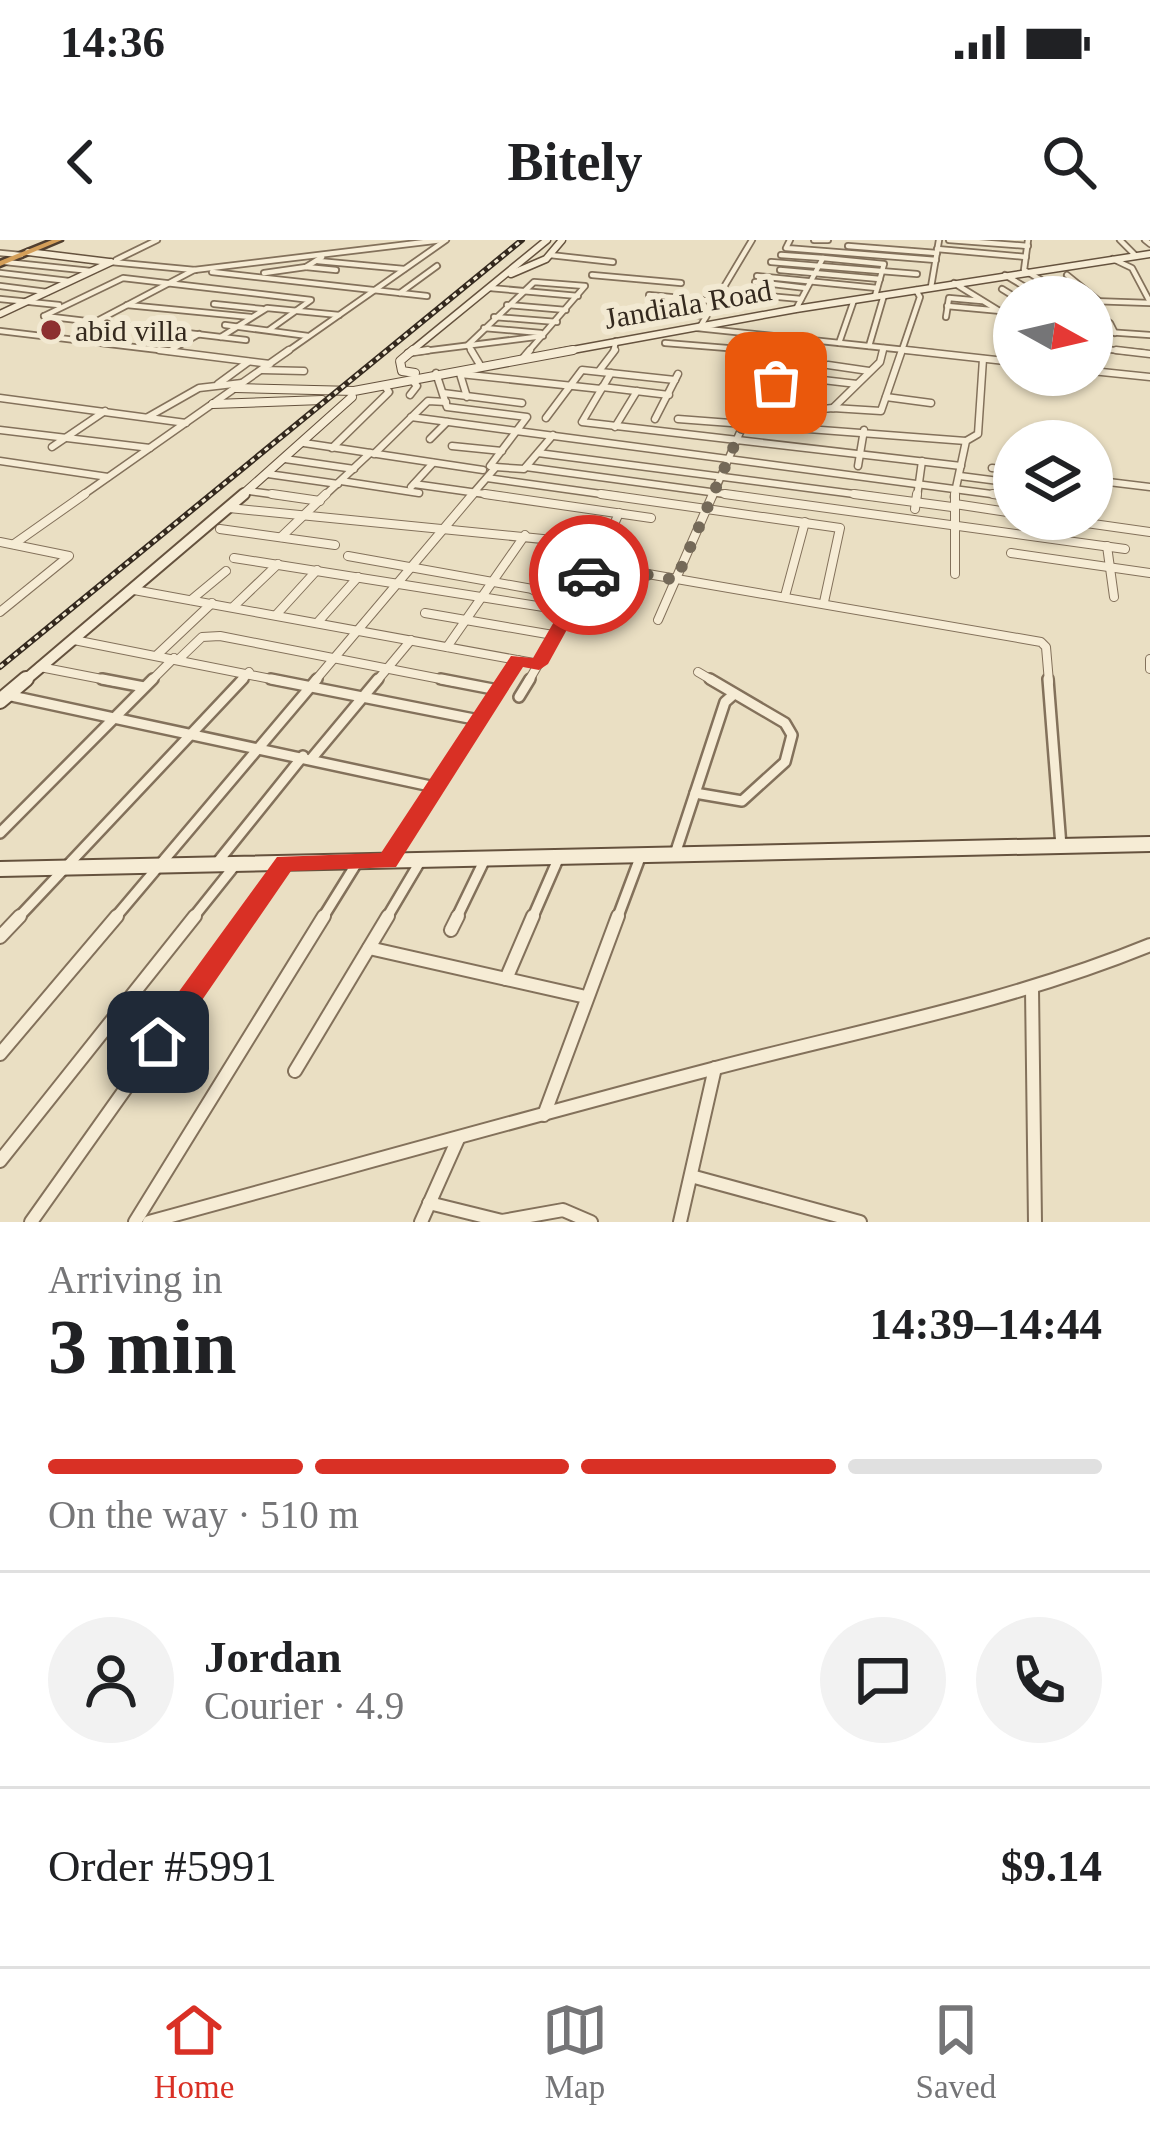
<!DOCTYPE html>
<html lang="en">
<head>
<meta charset="utf-8">
<style>
	body { margin:0; font-family:"Times New Roman",serif; background:#f2f2f2; color:#202124; height:100vh; display:flex; flex-direction:column; font-size:45px; white-space:nowrap }
	* { box-sizing:border-box; margin:0 }
	p { font-size:39px; color:#757577 }
	.icon { flex:none; width:66px; height:66px; fill:none; stroke:currentColor; stroke-width:2; stroke-linecap:round; stroke-linejoin:round }
	.map { position:relative; height:982px; overflow:hidden }
	.panel { display:flex; flex-direction:column; background:#fff; flex:1 }
	.panel>* { flex:none }
	.needle { width:78px; rotate:98deg }
	.controls { position:absolute; left:993px; top:36px; display:grid; gap:24px }
	.controls a { display:grid; place-items:center; width:120px; height:120px; border-radius:50%; background:#fff; box-shadow:0 3px 9px #0004; font-size:60px }
	.pin { position:absolute; display:grid; place-items:center; width:102px; height:102px; color:#fff; margin:-51px; border-radius:24px; box-shadow:0 6px 18px #0006 }
	.courier { position:absolute; display:grid; place-items:center; width:120px; height:120px; margin:-60px; border:9px solid #d93025; border-radius:50%; background:#fff; color:#222; box-shadow:0 3px 15px #0007 }
	.head em { font-style:normal; font-weight:700 }
	.head div { display:flex; flex-direction:column-reverse }
	.head { display:flex; align-items:center; justify-content:space-between; height:204px; padding:0 48px }
	h1 { font-size:78px; font-weight:700; line-height:90px }
	.bar { display:grid; grid-template-columns:repeat(4,1fr); gap:18px 12px; align-content:center; height:144px; padding:0 48px }
	.bar i { height:15px; border-radius:9px; background:#e0e0e0 }
	.bar .active { background:#d93025 }
	.bar p { grid-column:span 4 }
	.line { display:flex; align-items:center; gap:30px; padding:0 48px; border-top:3px solid #e0e0e0 }
	.line div { flex:1 }
	.round { display:grid; place-items:center; flex:none; width:126px; height:126px; border-radius:63px; background:#f2f2f2 }
	.status { display:flex; justify-content:space-between; align-items:center; height:84px; padding:0 60px; background:#fff; direction:ltr }
	.status svg { height:33px; fill:currentColor }
	header { display:flex; justify-content:space-between; align-items:center; height:156px; padding:0 48px; background:#fff; font-size:54px; font-weight:700 }
	.tab-bar { display:flex; justify-content:space-around; align-items:center; height:168px; border-top:3px solid #e0e0e0; background:#fff; font-size:33px; color:#757577 }
	.tab-bar a { display:grid; justify-items:center; gap:6px }
	.tab-bar .active { color:#d93025 }
	.map>svg:first-child { display:block }
</style>
</head>
<body>
<div class="status"><b>14:36</b><svg viewBox="0 0 49 12"><path d="M0 12V9h3v3zM5 12V6h3v6zM10 12V3h3v9zM15 12V0h3v12zM26 1h20v11H26zM47 4h2v5h-2z"/></svg></div>
<header><svg class="icon" aria-label="back" viewBox="0 0 24 24"><path d="M15 5l-7 7 7 7"/></svg>Bitely<svg class="icon" aria-label="search" viewBox="0 0 24 24"><circle cx="10" cy="10" r="6"/><path d="M15 15l6 6"/></svg></header>
<div class="map">
<svg width="1150" height="982" viewBox="0 0 1150 982">
	<rect width="100%" height="100%" fill="#eadfc3"/>
	<g fill="none" stroke-linecap="round" stroke-linejoin="round">
		<g stroke="#83715b" stroke-width="8">
			<g id="street-far4">
				<polyline points="790,0 786,8 936,20"/>
				<polyline points="814,0 828,0"/>
				<polyline points="949,0 1028,6"/>
				<polyline points="1028,0 1024,30 1070,57"/>
				<polyline points="1120,0 1136,16"/>
				<polyline points="1145,0 1150,4"/>
				<polyline points="848,6 937,13"/>
				<polyline points="937,9 1026,17"/>
				<polyline points="0,13 21,15"/>
				<polyline points="550,15 613,22"/>
				<polyline points="781,15 823,18"/>
				<polyline points="1113,19 1132,28 1150,62"/>
				<polyline points="116,20 157,0"/>
				<polyline points="318,21 404,29"/>
				<polyline points="5,22 91,31"/>
				<polyline points="111,22 195,30"/>
				<polyline points="771,22 917,34"/>
				<polyline points="306,27 336,30"/>
				<polyline points="780,30 880,39"/>
				<polyline points="212,32 427,56"/>
				<polyline points="0,33 69,41"/>
				<polyline points="264,33 306,27 322,17"/>
				<polyline points="592,35 681,43"/>
				<polyline points="1005,35 1042,57"/>
				<polyline points="1067,35 1099,61"/>
				<polyline points="757,36 877,48"/>
				<polyline points="755,42 806,48"/>
				<polyline points="954,43 1014,80"/>
				<polyline points="0,46 47,52"/>
				<polyline points="931,47 939,0"/>
				<polyline points="490,48 578,56"/>
				<polyline points="1002,49 1015,57"/>
				<polyline points="400,53 437,26"/>
				<polyline points="649,55 714,61"/>
				<polyline points="757,55 801,59"/>
				<polyline points="0,59 59,65"/>
				<polyline points="1092,61 1150,63"/>
				<polyline points="214,64 262,69"/>
				<polyline points="127,65 251,77"/>
				<polyline points="507,65 566,70"/>
				<polyline points="947,66 1001,71"/>
				<polyline points="637,69 705,76"/>
				<polyline points="796,69 823,18 884,24 875,56"/>
				<polyline points="1092,71 1110,83 1115,93"/>
				<polyline points="44,76 123,38 311,60 269,90"/>
				<polyline points="44,76 246,100"/>
				<polyline points="494,77 557,82"/>
				<polyline points="946,77 949,58 982,61"/>
				<polyline points="95,82 194,30 442,0"/>
				<polyline points="225,85 308,96"/>
				<polyline points="700,87 752,0"/>
				<polyline points="484,88 541,93"/>
				<polyline points="697,88 934,113"/>
				<polyline points="0,91 184,113"/>
				<polyline points="1092,91 1150,95"/>
				<polyline points="221,97 267,68 339,75"/>
				<polyline points="665,103 727,108 739,113"/>
				<polyline points="839,103 854,60"/>
				<polyline points="869,106 884,55"/>
				<polyline points="1092,108 1145,113"/>
				<polyline points="169,111 199,94"/>
				<polyline points="285,113 446,0"/>
				<polyline points="408,113 543,96"/>
				<polyline points="473,113 468,105 534,42 585,46 527,113"/>
				<polyline points="613,113 616,101"/>
				<polyline points="882,113 884,108"/>
				<polyline points="901,113 920,57 916,50"/>
			</g>
		</g>
		<g stroke="#83715b" stroke-width="9">
			<g id="street-far3">
				<polyline points="159,110 270,124"/>
				<polyline points="471,110 480,125"/>
				<polyline points="906,110 1014,122"/>
				<polyline points="1116,110 1150,114"/>
				<polyline points="408,113 428,110"/>
				<polyline points="524,117 530,110"/>
				<polyline points="828,125 869,131"/>
				<polyline points="262,130 304,131"/>
				<polyline points="599,131 615,110"/>
				<polyline points="1092,131 1150,137"/>
				<polyline points="436,133 447,167 527,177 490,226"/>
				<polyline points="611,133 582,182 961,226"/>
				<polyline points="218,144 248,122"/>
				<polyline points="602,147 669,155"/>
				<polyline points="443,153 522,163"/>
				<polyline points="410,155 417,146 412,140"/>
				<polyline points="467,157 460,134 601,149"/>
				<polyline points="886,157 931,163"/>
				<polyline points="0,158 186,183"/>
				<polyline points="833,168 880,122 883,110"/>
				<polyline points="747,176 833,168 881,171 902,110"/>
				<polyline points="759,176 780,135 857,144"/>
				<polyline points="148,177 199,148 242,143"/>
				<polyline points="411,177 1014,257"/>
				<polyline points="546,178 582,130 675,140"/>
				<polyline points="655,179 678,134"/>
				<polyline points="678,179 966,201"/>
				<polyline points="615,187 637,151"/>
				<polyline points="0,190 150,208"/>
				<polyline points="430,199 447,182"/>
				<polyline points="304,203 483,230"/>
				<polyline points="452,206 502,211"/>
				<polyline points="52,207 105,171"/>
				<polyline points="332,208 389,152 386,148"/>
				<polyline points="538,213 877,257"/>
				<polyline points="374,214 428,161 446,162"/>
				<polyline points="285,219 354,229"/>
				<polyline points="0,221 108,237"/>
				<polyline points="858,226 864,190"/>
				<polyline points="495,227 524,229 553,195"/>
				<polyline points="526,227 747,257"/>
				<polyline points="992,228 1014,230"/>
				<polyline points="268,234 338,244"/>
				<polyline points="960,236 1014,243"/>
				<polyline points="487,238 623,257"/>
				<polyline points="1092,240 1150,247"/>
				<polyline points="341,241 419,253"/>
				<polyline points="414,244 506,257"/>
				<polyline points="411,247 433,223"/>
				<polyline points="249,251 293,257"/>
				<polyline points="80,257 289,110"/>
				<polyline points="323,257 370,213"/>
				<polyline points="470,257 496,227"/>
				<polyline points="712,257 747,176 742,174 744,116 732,110"/>
				<polyline points="917,257 922,221"/>
				<polyline points="954,257 966,201 978,194 983,119"/>
			</g>
		</g>
		<g stroke="#83715b" stroke-width="10">
			<g id="street-far2">
				<polyline points="272,254 320,261"/>
				<polyline points="485,254 651,278"/>
				<polyline points="601,254 840,288 824,362"/>
				<polyline points="725,254 1125,309"/>
				<polyline points="854,254 952,267"/>
				<polyline points="955,254 955,334"/>
				<polyline points="993,254 1014,257"/>
				<polyline points="955,264 1014,273"/>
				<polyline points="229,268 603,305"/>
				<polyline points="915,269 917,254"/>
				<polyline points="1058,279 1150,292"/>
				<polyline points="220,289 335,305"/>
				<polyline points="281,297 326,254"/>
				<polyline points="0,302 69,316 0,372"/>
				<polyline points="14,304 85,254"/>
				<polyline points="1107,306 1114,357"/>
				<polyline points="1011,313 1150,333"/>
				<polyline points="348,316 577,357"/>
				<polyline points="234,318 569,371"/>
				<polyline points="596,325 1041,402 1046,407 1049,442"/>
				<polyline points="134,350 539,424"/>
				<polyline points="533,350 562,299"/>
				<polyline points="785,356 805,282"/>
				<polyline points="191,360 226,331"/>
				<polyline points="233,367 278,324"/>
				<polyline points="425,373 553,395"/>
				<polyline points="276,375 317,330"/>
				<polyline points="658,380 713,254"/>
				<polyline points="318,382 358,337"/>
				<polyline points="74,400 286,442"/>
				<polyline points="447,407 525,295"/>
				<polyline points="157,415 212,363"/>
				<polyline points="179,419 202,397 220,396 456,442"/>
				<polyline points="1150,419 1150,429"/>
				<polyline points="40,427 117,442"/>
				<polyline points="698,432 715,442"/>
				<polyline points="150,442 174,418"/>
				<polyline points="240,442 249,432"/>
				<polyline points="314,442 473,254"/>
				<polyline points="376,442 411,400"/>
				<polyline points="504,442 518,420"/>
				<polyline points="528,442 596,325 619,273"/>
			</g>
		</g>
		<g stroke="#83715b" stroke-width="14">
			<g id="street-far1">
				<polyline points="102,439 144,447"/>
				<polyline points="271,439 479,480"/>
				<polyline points="441,439 498,450"/>
				<polyline points="1048,439 1061,606"/>
				<polyline points="7,455 435,547"/>
				<polyline points="519,457 530,439"/>
				<polyline points="312,518 378,439"/>
				<polyline points="695,553 742,561 785,522 792,495 785,483 710,439"/>
				<polyline points="0,593 153,439"/>
				<polyline points="675,614 725,462 733,455"/>
				<polyline points="388,621 506,439"/>
				<polyline points="216,624 303,516"/>
				<polyline points="17,679 243,439"/>
				<polyline points="114,679 317,439"/>
				<polyline points="192,679 236,624"/>
				<polyline points="245,679 285,623"/>
				<polyline points="322,679 358,621"/>
				<polyline points="386,679 421,620"/>
				<polyline points="456,679 485,619"/>
				<polyline points="532,679 559,617"/>
				<polyline points="617,679 641,615"/>
			</g>
		</g>
		<g stroke="#83715b" stroke-width="16">
			<g id="street">
				<polyline points="451,690 458,676"/>
				<polyline points="0,697 20,676"/>
				<polyline points="369,708 586,757"/>
				<polyline points="506,739 533,676"/>
				<polyline points="1032,749 1035,982"/>
				<polyline points="0,814 117,676"/>
				<polyline points="295,831 388,676"/>
				<polyline points="544,875 618,676"/>
				<polyline points="0,921 195,676"/>
				<polyline points="691,936 860,982"/>
				<polyline points="429,963 502,981 563,970 591,982"/>
				<polyline points="31,982 248,676"/>
				<polyline points="135,982 324,676"/>
				<path d="M149,982C337,931 524,878 712,829C860,790 1008,763 1150,705"/>
				<polyline points="421,982 458,899"/>
				<polyline points="680,982 715,828"/>
			</g>
		</g>
		<g stroke="#65523e" stroke-width="9">
			<g id="secondary-far3">
				<polyline points="28,12 109,22"/>
				<polyline points="511,34 546,19 562,0"/>
				<polyline points="0,74 111,22"/>
				<polyline points="409,113 547,0"/>
				<polyline points="556,113 796,69 1150,14"/>
			</g>
		</g>
		<g stroke="#65523e" stroke-width="10">
			<g id="secondary-far2">
				<polyline points="413,110 400,121 402,131 415,133"/>
				<polyline points="235,148 354,151 573,110"/>
				<polyline points="213,164 322,160"/>
				<polyline points="240,257 352,157"/>
			</g>
		</g>
		<g stroke="#65523e" stroke-width="14">
			<polyline id="secondary-far1" points="23,442 244,254"/>
		</g>
		<g stroke="#65523e" stroke-width="18">
			<g id="secondary">
				<polyline points="0,461 26,439"/>
				<polyline points="0,629 1150,604"/>
			</g>
		</g>
		<g stroke="#513f2f" stroke-width="5">
			<polygon id="highway" points="52,0 62,0 0,26 0,21"/>
		</g>
		<use href="#street-far4" stroke="#f6ecd5" stroke-width="4.5"/>
		<use href="#street-far3" stroke="#f6ecd5" stroke-width="6"/>
		<use href="#street-far2" stroke="#f6ecd5" stroke-width="8"/>
		<use href="#street-far1" stroke="#f6ecd5" stroke-width="9"/>
		<use href="#street" stroke="#f6ecd5" stroke-width="12"/>
		<use href="#secondary-far3" stroke="#f6ecd5" stroke-width="6"/>
		<use href="#secondary-far2" stroke="#f6ecd5" stroke-width="8"/>
		<use href="#secondary-far1" stroke="#f6ecd5" stroke-width="10"/>
		<use href="#secondary" stroke="#f6ecd5" stroke-width="14"/>
		<use href="#highway" fill="#d49f59" fill-rule="evenodd"/>
		<g stroke="#34291e" stroke-width="6">
			<polyline id="rail" points="0,427 522,0"/>
		</g>
		<use href="#rail" stroke="#f2e9d2" stroke-width="3" stroke-dasharray="4.5" stroke-linecap="butt"/>
	</g>
	<polygon fill="#d93025" points="589,330 597,335 548,424 539,430 523,427 396,627 291,631 167,811 148,811 145,802 148,794 277,617 381,613 511,416 533,418 581,335"/>
	<g fill="none" stroke-linecap="round" stroke-linejoin="round">
		<polyline stroke="#746958" stroke-width="12" stroke-dasharray="0 21.6" points="589,335 596,325 676,340 747,176 759,176 776,143"/>
	</g>
	<circle fill="#8d3030" stroke="#f2e9d2" stroke-width="4.5" cx="51" cy="90" r="12"/>
	<g text-anchor="middle" dominant-baseline="central" stroke-width="12" stroke-linejoin="round" paint-order="stroke">
		<g font-size="30" fill="#34291e" stroke="#f2e9d2">
			<text transform="translate(688 64) rotate(-10)">Jandiala Road</text>
		</g>
		<g font-size="30" fill="#34291e" stroke="#f2e9d2" text-anchor="start">
			<text x="75" y="90">abid villa</text>
		</g>
	</g>
</svg>
<div class="controls">
<a><svg class="needle" viewBox="-14 -14 28 28"><path d="M0-13l5 13h-10z" fill="#e53935"/><path d="M0 13l5-13h-10z" fill="#757577"/></svg></a>
<a><svg class="icon" aria-label="layers" viewBox="0 0 24 24"><path d="M12 4l9 5-9 5-9-5zM3 14l9 5 9-5"/></svg></a>
</div>
<div class="pin" style="left:776px;top:143px;background:#ea580c"><svg class="icon" aria-label="bag" viewBox="0 0 24 24"><path d="M5 8h14l-1 12H6zM9 8a3 3 0 0 1 6 0"/></svg></div>
<div class="pin" style="left:158px;top:802px;background:#1f2937"><svg class="icon" aria-label="home" viewBox="0 0 24 24"><path d="M3 11l9-7 9 7M6 9v11h12V9"/></svg></div>
<div class="courier" style="left:589px;top:335px"><svg class="icon" aria-label="car" viewBox="0 0 24 24"><path d="M5 17H2v-5l4-1 3-4h7l3 4 3 1v5h-3M9 17h6M6 11h13"/><circle cx="7" cy="17" r="2"/><circle cx="17" cy="17" r="2"/></svg></div>
</div>
<section class="panel">
<div class="head"><div><h1>3 min</h1><p>Arriving in</p></div><em>14:39–14:44</em></div>
<div class="bar"><i class="active"></i><i class="active"></i><i class="active"></i><i></i><p>On the way · 510 m</p></div>
<div class="line" style="height:216px"><a class="round"><svg class="icon" aria-label="person" viewBox="0 0 24 24"><circle cx="12" cy="8" r="4"/><path d="M4 21q1-7 8-7t8 7"/></svg></a><div><b>Jordan</b><p>Courier · 4.9</p></div><a class="round"><svg class="icon" aria-label="chat" viewBox="0 0 24 24"><path d="M4 5h16v11H9l-5 4z"/></svg></a><a class="round"><svg class="icon" aria-label="phone" viewBox="0 0 24 24"><path d="M5 4h4l2 5-3 2q2 4 5 5l2-3 5 2v4C11 20 4 13 5 4z"/></svg></a></div>
<div class="line" style="height:156px"><div>Order #5991</div><b>$9.14</b></div>
</section>
<nav class="tab-bar">
<a class="active"><svg class="icon" aria-label="home" viewBox="0 0 24 24"><path d="M3 11l9-7 9 7M6 9v11h12V9"/></svg>Home</a>
<a><svg class="icon" aria-label="map" viewBox="0 0 24 24"><path d="M3 6l6-2 6 2 6-2v14l-6 2-6-2-6 2zM9 4v14M15 6v14"/></svg>Map</a>
<a><svg class="icon" aria-label="saved" viewBox="0 0 24 24"><path d="M7 4h10v16l-5-4-5 4z"/></svg>Saved</a>
</nav>
</body>
</html>
